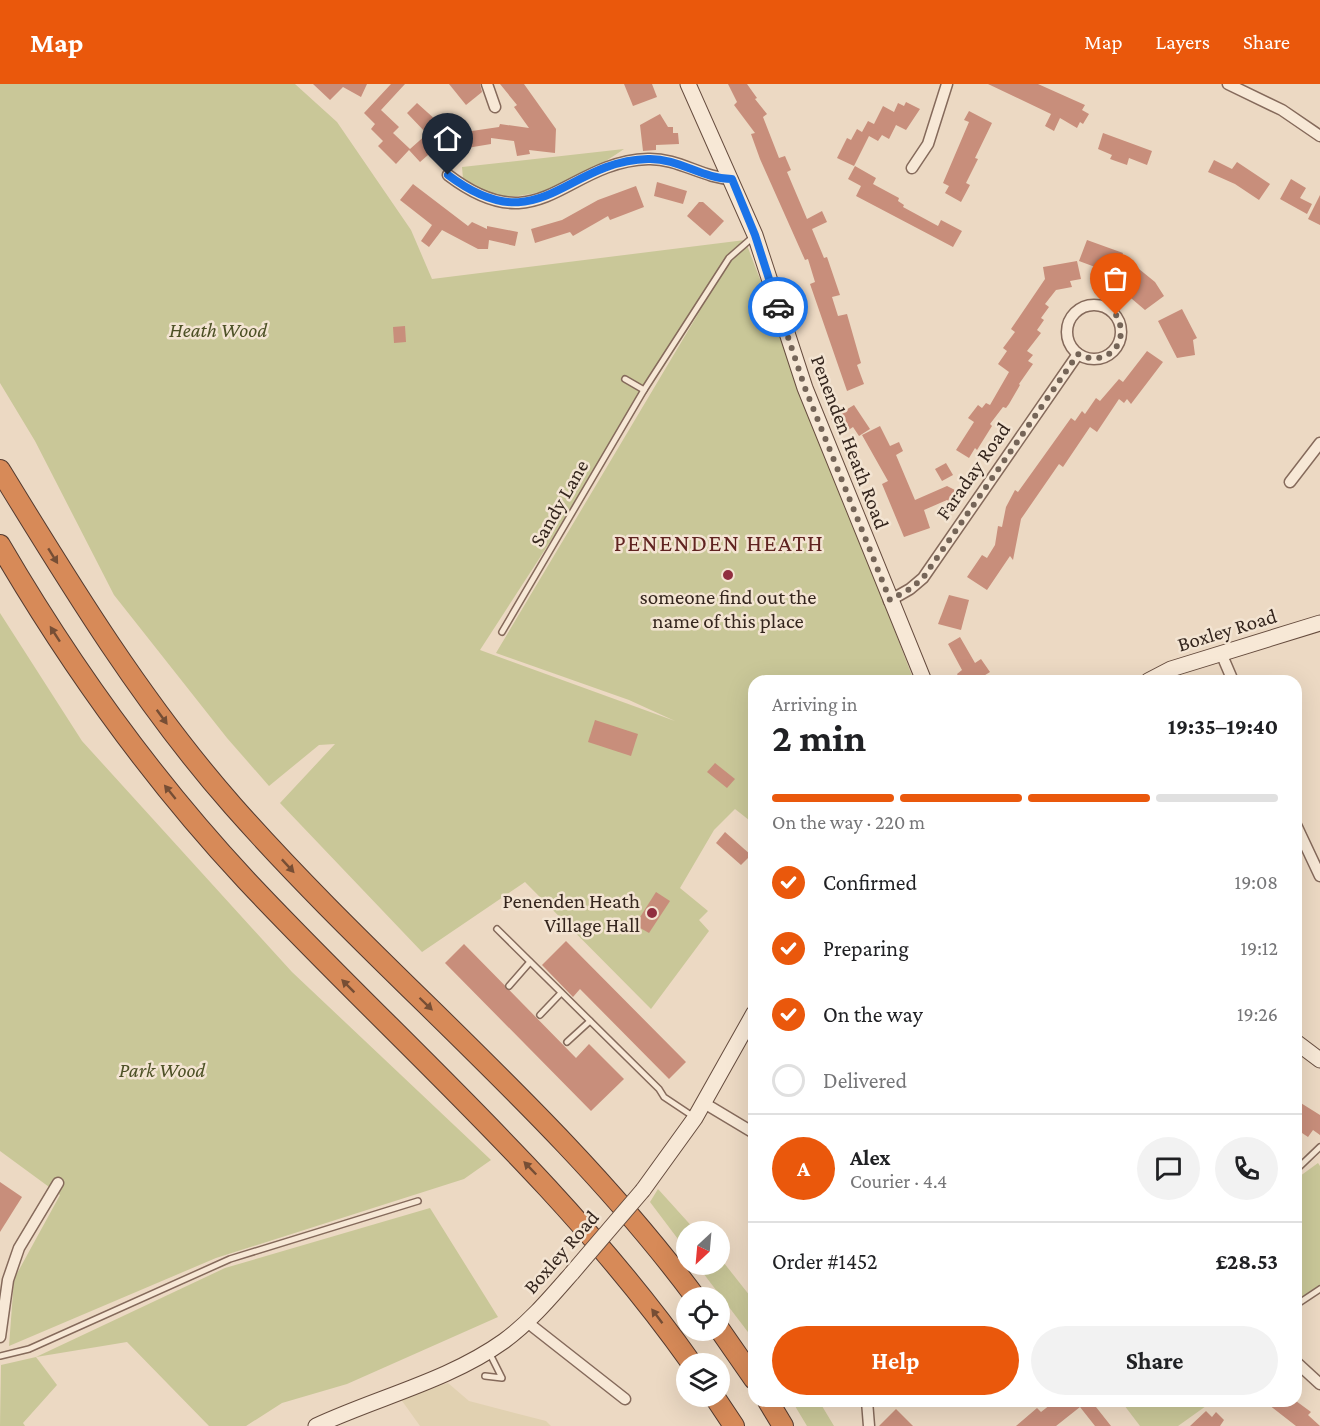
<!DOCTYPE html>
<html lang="en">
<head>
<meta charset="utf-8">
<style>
	body { margin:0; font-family:"Crimson Pro",serif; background:#f2f2f2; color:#202124; height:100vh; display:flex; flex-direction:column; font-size:22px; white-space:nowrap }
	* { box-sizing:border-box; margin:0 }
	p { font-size:20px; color:#757577 }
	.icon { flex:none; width:33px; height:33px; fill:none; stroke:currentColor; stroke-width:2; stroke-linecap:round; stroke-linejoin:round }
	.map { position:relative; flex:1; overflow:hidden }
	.drawer { position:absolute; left:748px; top:591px; width:554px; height:732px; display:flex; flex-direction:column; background:#fff; border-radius:18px; box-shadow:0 6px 24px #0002 }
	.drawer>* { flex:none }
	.needle { width:39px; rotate:206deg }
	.tools { position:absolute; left:676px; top:1137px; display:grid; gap:12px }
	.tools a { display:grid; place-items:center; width:54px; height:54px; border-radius:50%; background:#fff; box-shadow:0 6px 24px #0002; font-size:30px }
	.pin { position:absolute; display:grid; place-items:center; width:51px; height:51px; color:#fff; margin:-62px -26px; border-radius:50% 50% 50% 0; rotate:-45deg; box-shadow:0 0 6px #0007 }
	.pin .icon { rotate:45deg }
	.courier { position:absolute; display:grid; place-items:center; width:60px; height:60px; margin:-30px; border:4px solid #1a73e8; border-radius:50%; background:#fff; color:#222; box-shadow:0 2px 8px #0007 }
	.summary em { font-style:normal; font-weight:700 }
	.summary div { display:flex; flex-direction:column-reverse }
	.summary { display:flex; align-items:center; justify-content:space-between; height:102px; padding:0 24px }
	h1 { font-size:39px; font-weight:700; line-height:45px }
	.bar { display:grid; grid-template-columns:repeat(4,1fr); gap:9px 6px; align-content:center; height:72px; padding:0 24px }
	.bar i { height:8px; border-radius:4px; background:#e0e0e0 }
	.bar .selected { background:#ea580c }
	.bar p { grid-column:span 4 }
	.line { display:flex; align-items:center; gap:15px; padding:0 24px; border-top:2px solid #e0e0e0 }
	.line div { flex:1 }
	.round { display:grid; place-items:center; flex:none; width:63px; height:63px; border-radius:32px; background:#f2f2f2 }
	ol { padding:0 24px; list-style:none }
	li { display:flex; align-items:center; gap:18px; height:66px }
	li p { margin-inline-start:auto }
	li .icon { padding:6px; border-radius:50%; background:#ea580c; color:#fff; stroke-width:4 }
	li:last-child { color:#757577 }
	li i { width:33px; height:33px; border:3px solid #e0e0e0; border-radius:50% }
	.action { display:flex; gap:12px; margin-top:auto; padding:12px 24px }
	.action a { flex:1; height:69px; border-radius:36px; background:#ea580c; color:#fff; font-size:24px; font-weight:700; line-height:69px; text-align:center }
	.action a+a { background:#f2f2f2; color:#202124 }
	header { display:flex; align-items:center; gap:36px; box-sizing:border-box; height:84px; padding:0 30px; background:#ea580c; color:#fff }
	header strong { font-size:28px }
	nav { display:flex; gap:33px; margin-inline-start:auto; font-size:21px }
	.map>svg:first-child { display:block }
</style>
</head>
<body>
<header>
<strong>Map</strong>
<nav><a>Map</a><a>Layers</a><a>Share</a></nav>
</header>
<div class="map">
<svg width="1320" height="1342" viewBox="0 0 1320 1342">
	<rect width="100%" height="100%" fill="#ecd9c3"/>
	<polygon fill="#e1d1b1" points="448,1299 469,1317 546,1337 551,1342 420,1342 400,1314"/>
	<g fill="#c9c798" fill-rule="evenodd">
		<path d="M0,0H295L337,38L411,146L432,195L745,156L914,597H754V740L735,725L714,746L680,804L708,827L699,836L709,847L651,925L525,798L422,868L280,719L335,660L319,661L269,702L227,654L114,511L35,357L0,299ZM701,225L496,569L629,616L675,637L480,566Z"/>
		<path d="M624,65C588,90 540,117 496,112C485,111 473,100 463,95L462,83Z"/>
		<polygon points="0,529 82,657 292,888 491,1076 464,1095 216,1174 9,1262 14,1195 60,1111 0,1067"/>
		<polygon points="1318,1079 1320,1082 1320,1207 1296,1224 1296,1095"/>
		<polygon points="658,1105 696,1147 687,1148 687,1167 650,1118"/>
		<polygon points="430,1124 498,1233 347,1300 282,1319 246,1342 209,1342 127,1258 36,1273 57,1301 23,1339 25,1342 0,1342 1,1281 36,1273 225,1184"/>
		<polygon points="720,1174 754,1217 754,1256 697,1181 720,1180"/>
		<polygon points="792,1317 819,1317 834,1342 807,1342"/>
		<polygon points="1121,1317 1213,1317 1178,1342 1140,1342"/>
	</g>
	<g fill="#c88e7b">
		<polygon points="313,0 367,0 361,13 343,3 330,16"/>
		<polygon points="391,0 405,0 381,26 399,43 393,49 410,65 427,50 407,29 417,19 447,46 465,48 499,43 500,40 529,44 514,23 517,21 500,0 524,0 556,45 555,69 529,66 530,70 517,72 514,57 491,54 491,60 461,65 435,65 420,78 409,66 396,80 378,62 383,57 371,45 375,40 364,29"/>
		<polygon points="449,0 480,0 482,8 466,21"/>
		<polygon points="624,0 652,0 657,13 633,22"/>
		<polygon points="728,0 747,0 757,14 755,15 767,30 763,33 779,74 785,72 791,86 787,88 807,135 822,127 827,138 812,145 824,174 827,173 840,211 832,213 838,232 847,230 861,279 857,281 864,300 847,307 810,200 815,198 808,175 805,176 760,75 751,50 755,49 734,21 737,18"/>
		<polygon points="988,0 1038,0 1085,21 1082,26 1089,30 1083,40 1080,38 1077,44 1060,34 1054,47 1045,42 1051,30"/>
		<polygon points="906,18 920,25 906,46 896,41 889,55 882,51 878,57 869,52 854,82 837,74 847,54 851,56 857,45 862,48 868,37 874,40 883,22 894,28 898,19 904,22"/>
		<polygon points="969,27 992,39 975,74 978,75 966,99 970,101 961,118 945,109 949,102 943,99 969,38 964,36"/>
		<polygon points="660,30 668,43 673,43 673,49 678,49 679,60 656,61 656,66 643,67 640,41"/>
		<polygon points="1103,49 1152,67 1147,81 1129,74 1127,81 1110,75 1112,71 1098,65"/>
		<polygon points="1214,76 1232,85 1237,78 1270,100 1259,116 1235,100 1208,88"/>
		<polygon points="855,82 876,94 873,100 899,114 898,117 904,121 903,123 938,142 941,136 962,147 953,163 856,112 861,102 848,95"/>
		<polygon points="1291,95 1306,104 1300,114 1312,120 1307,130 1280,115"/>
		<polygon points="657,98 687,107 683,120 654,112"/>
		<polygon points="413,100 468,142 472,138 487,145 487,142 518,148 515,162 489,156 488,165 478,165 442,146 429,163 421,157 432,141 400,116"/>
		<polygon points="636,102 644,123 610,136 608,132 573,152 570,148 535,159 531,145 562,136 598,116"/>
		<polygon points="1320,111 1320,141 1308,135"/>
		<polygon points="699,118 703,118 724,137 710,152 687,132"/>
		<polygon points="1087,156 1123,169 1119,179 1135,191 1139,185 1155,198 1164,212 1145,226 1125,209 1129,203 1119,196 1122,193 1079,177"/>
		<polygon points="1077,177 1081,195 1070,197 1072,203 1056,206 1045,220 1049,223 1041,234 1044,236 1037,246 1041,249 1027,267 1033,271 1028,277 1033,280 1019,300 1020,301 1009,320 1006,324 1003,323 990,340 992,342 977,366 975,364 969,374 956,366 974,338 968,334 978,321 982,324 986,319 990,321 1009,288 998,280 1007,267 1003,264 1015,248 1011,245 1045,195 1043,183"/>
		<polygon points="1182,225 1197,254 1193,256 1195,271 1177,274 1158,237"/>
		<polygon points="405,242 406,258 394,259 393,243"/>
		<polygon points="1147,267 1163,278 1131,320 1127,315 1124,319 1119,315 1097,348 1090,343 1063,383 1059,380 1021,435 1013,476 1010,472 987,506 967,493 982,471 987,474 995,461 998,442 1002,443 1006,423 1015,406 1018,408 1071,334 1075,337 1082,327 1085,330 1096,314 1100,317 1119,295 1123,298"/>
		<polygon points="854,321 870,345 859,352 853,343 841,351 831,335"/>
		<polygon points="880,342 890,362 899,358 903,367 896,371 915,416 947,402 959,408 953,419 947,416 924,426 930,444 904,453 882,400 888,397 862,351"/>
		<polygon points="946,379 953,391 942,397 935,385"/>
		<polygon points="949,511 969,516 961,546 938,540"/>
		<polygon points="960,553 975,579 981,575 990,588 982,593 984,597 961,597 957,590 962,586 948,560"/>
		<polygon points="595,636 638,650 631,672 588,658"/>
		<polygon points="715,679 735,695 727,704 707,688"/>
		<polygon points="725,748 751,771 741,781 716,759"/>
		<polygon points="656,808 670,817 649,849 635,841"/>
		<polygon points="566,857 686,978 669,995 580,905 573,913 542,881"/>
		<polygon points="464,860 576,974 589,960 624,995 591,1027 445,879"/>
		<polygon points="1296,1016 1320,1031 1320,1051 1313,1046 1308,1053 1296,1045"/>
		<polygon points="0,1098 22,1113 0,1148"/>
		<polygon points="1055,1317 1105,1317 1096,1323 1111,1342 1095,1342 1080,1323 1056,1342 1016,1342 1037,1324 1041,1328"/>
		<polygon points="1264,1317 1296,1317 1311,1328 1308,1331 1320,1342 1296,1342"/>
		<polygon points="896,1325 913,1342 879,1342"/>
		<polygon points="1206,1327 1212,1333 1216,1328 1224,1336 1220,1342 1190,1342"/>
	</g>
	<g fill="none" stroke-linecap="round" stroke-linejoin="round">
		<g stroke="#856a5b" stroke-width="8">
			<g id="lane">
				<polyline points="625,295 644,306"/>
				<polyline points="502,548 644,306 729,174 753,153"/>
				<polyline points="497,845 659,1005 664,1013 694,1033"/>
				<polyline points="509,902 530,878"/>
				<polyline points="540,931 561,909"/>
				<polyline points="567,958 590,937"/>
				<polyline points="1296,1086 1320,1063"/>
				<polyline points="1296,1221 1320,1205"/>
				<polyline points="0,1272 29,1265 230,1175 418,1117"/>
				<polyline points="485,1292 502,1294 489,1268"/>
			</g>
		</g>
		<g stroke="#856a5b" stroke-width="13">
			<g id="street">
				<polyline points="487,0 495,23"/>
				<polyline points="1228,0 1282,26 1320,52"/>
				<polyline points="912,84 928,60 947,0"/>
				<path d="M448,91C540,161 564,78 648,75C679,74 702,94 732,95"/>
				<circle cx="1094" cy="248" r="27"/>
				<polyline points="1290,398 1320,359"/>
				<polyline points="889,517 910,505 923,494 1078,270"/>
				<polyline points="1221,569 1233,597"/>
				<polyline points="1296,741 1320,792"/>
				<polyline points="704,1019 754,1049"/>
				<polyline points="527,1238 625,1315"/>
				<polyline points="0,1253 8,1196 19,1164 58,1099"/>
				<polyline points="1296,1278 1320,1300"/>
				<polyline points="867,1317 869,1342"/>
			</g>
		</g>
		<g stroke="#664c3e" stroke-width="17">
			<g id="secondary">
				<polyline points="688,0 755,151 805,304 924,597"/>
				<polyline points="1148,597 1171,585 1320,539"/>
				<polyline points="1296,958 1320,976"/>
				<polyline points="643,1106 695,1034 754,929"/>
				<path d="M316,1342C378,1313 448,1297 504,1257C530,1238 551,1213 572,1189"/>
			</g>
		</g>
		<g stroke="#533a2f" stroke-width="22">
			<g id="highway">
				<path d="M0,386C71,502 143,620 233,722C382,891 561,1032 696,1214"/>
				<path d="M0,461C70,581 151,694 246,796C396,956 564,1099 692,1280"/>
				<polyline points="720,1246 754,1295"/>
				<polyline points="714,1312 734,1342"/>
				<polyline points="768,1317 783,1342"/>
			</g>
		</g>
		<use href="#lane" stroke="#f7e8d6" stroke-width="5"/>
		<use href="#street" stroke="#f7e8d6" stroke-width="10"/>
		<use href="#secondary" stroke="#f7e8d6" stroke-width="15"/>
		<use href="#highway" stroke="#d78a58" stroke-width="20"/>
		<g stroke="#664c3e" stroke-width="17" stroke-linecap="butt">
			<polyline id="secondary-bridge" points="572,1189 643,1106"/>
		</g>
		<use href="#secondary-bridge" stroke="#f7e8d6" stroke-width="15"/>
	</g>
	<defs><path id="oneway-solid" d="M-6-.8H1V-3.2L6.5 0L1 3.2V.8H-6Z" transform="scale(1.5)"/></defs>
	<g fill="#764e35">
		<use href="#oneway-solid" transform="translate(53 472) rotate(58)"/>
		<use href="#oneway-solid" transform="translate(55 550) rotate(-123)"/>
		<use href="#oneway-solid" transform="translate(162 633) rotate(54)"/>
		<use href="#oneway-solid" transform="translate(170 708) rotate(-129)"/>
		<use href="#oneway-solid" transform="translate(288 782) rotate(47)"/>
		<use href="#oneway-solid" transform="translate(348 902) rotate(-135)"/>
		<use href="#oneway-solid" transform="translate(426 920) rotate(44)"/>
		<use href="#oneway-solid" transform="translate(530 1084) rotate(-134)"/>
		<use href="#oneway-solid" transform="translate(657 1232) rotate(-127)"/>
	</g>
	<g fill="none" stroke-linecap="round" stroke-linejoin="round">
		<path stroke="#756558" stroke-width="6" stroke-dasharray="0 10.8" d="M778,223L805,304L890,516L910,505L923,494L1078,270C1106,285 1132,258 1116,231"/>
		<path stroke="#1a73e8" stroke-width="8" d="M448,91C540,160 564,77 648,75C679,74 702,95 732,95L755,151L778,223"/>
	</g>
	<g fill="#912e3f" stroke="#f3e4d2" stroke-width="2">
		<circle cx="728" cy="491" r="6"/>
		<circle cx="652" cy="829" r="6"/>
	</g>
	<g text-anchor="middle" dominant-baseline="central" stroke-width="5" stroke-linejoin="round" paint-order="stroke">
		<g font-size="21" font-style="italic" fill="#4d5126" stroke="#f3e4d2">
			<text x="218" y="246">Heath Wood</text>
			<text x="162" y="986">Park Wood</text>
		</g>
		<g font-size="21" fill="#35261e" stroke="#f3e4d2">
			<text transform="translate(850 358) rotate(69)">Penenden Heath Road</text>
			<text transform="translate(973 387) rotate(-55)">Faraday Road</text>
			<text transform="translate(559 419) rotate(-60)">Sandy Lane</text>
			<text transform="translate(1227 546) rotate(-17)">Boxley Road</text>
			<text transform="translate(561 1168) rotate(-49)">Boxley Road</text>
		</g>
		<g font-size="21" fill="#35261e" stroke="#f3e4d2">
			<text x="728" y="513">someone find out the<tspan x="728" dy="24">name of this place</tspan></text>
			<text x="640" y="817" text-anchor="end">Penenden Heath<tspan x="640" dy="24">Village Hall</tspan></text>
		</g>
		<g font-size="24" letter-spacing="1.5" fill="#602320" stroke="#f3e4d2">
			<text x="719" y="458">PENENDEN HEATH</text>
		</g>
	</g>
</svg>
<div class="tools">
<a><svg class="needle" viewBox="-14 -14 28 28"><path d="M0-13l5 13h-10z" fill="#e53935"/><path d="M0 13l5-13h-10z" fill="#757577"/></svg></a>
<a><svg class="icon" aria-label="locate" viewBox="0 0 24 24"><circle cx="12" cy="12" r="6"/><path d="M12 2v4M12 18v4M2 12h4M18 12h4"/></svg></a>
<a><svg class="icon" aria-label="layers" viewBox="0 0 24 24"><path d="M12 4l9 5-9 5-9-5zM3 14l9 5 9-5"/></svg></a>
</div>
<div class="pin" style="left:1116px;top:231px;background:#ea580c"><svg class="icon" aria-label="bag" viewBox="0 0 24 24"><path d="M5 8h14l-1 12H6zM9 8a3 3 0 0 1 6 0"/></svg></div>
<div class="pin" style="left:448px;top:91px;background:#1f2937"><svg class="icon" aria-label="home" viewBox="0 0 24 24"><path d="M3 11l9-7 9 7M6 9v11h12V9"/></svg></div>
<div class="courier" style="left:778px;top:223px"><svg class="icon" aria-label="car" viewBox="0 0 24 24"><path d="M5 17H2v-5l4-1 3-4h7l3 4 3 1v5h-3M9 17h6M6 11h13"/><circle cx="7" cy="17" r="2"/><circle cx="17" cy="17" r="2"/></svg></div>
<section class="drawer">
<div class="summary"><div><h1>2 min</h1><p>Arriving in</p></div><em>19:35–19:40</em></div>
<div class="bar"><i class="selected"></i><i class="selected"></i><i class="selected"></i><i></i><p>On the way · 220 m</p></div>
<ol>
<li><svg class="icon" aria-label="check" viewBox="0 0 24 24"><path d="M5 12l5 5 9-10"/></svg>Confirmed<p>19:08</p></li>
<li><svg class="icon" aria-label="check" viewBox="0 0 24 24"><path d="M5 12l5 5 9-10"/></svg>Preparing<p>19:12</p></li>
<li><svg class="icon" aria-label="check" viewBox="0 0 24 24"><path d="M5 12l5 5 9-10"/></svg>On the way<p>19:26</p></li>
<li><i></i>Delivered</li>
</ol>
<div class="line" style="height:108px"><b class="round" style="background:#ea580c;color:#fff">A</b><div><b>Alex</b><p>Courier · 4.4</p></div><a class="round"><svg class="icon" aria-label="chat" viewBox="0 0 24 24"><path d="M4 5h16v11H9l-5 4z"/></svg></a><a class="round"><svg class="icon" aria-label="phone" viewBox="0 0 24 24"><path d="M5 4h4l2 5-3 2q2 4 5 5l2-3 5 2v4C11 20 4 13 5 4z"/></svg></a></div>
<div class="line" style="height:78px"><div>Order #1452</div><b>£28.53</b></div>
<div class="action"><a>Help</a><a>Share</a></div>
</section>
</div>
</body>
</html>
